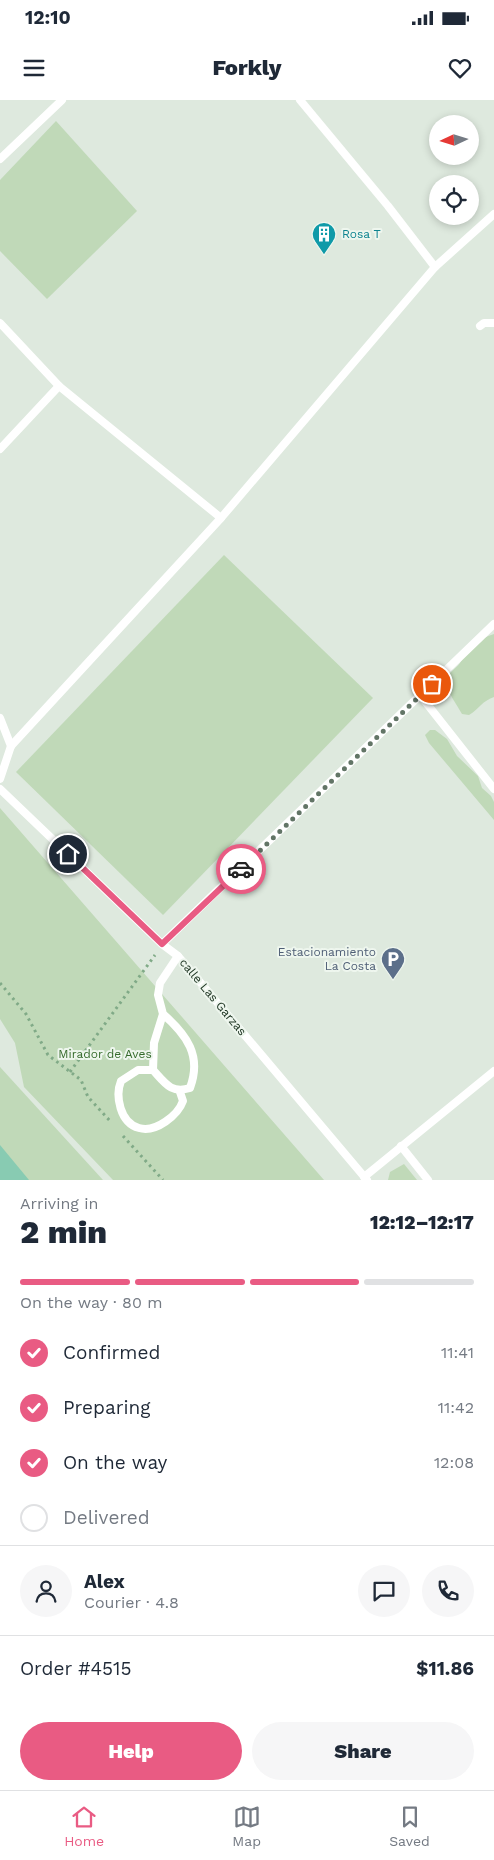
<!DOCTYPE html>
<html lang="en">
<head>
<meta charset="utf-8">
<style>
	body { margin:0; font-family:"Work Sans",sans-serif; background:#f6f6f7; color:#1f2937; height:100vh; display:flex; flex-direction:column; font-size:19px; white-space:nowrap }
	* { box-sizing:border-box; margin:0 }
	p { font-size:16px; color:#747a83 }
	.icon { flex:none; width:28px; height:28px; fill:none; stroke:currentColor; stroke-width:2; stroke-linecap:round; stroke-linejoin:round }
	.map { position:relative; height:1080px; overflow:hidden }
	.details { display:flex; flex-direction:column; background:#fff; flex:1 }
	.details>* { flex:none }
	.needle { width:32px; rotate:266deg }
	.controls { position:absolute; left:429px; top:15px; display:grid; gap:10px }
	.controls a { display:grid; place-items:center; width:50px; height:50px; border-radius:50%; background:#fff; box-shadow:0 2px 8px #0003; font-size:25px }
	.pin { position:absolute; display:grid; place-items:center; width:42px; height:42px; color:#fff; margin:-21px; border:2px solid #fff; border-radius:50%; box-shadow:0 1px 5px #0007 }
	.courier { position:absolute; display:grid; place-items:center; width:50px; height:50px; margin:-25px; border:4px solid #e95b83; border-radius:50%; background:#fff; color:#222; box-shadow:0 1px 6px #0007 }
	.overview em { font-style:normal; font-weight:800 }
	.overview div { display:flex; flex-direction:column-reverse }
	.overview { display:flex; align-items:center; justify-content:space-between; height:85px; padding:0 20px }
	h1 { font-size:32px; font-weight:800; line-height:38px }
	.bar { display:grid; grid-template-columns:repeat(4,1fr); gap:8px 5px; align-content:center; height:60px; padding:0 20px }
	.bar i { height:6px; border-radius:4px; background:#e0e1e3 }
	.bar .current { background:#e95b83 }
	.bar p { grid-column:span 4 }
	.line { display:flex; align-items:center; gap:12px; padding:0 20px; border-top:1px solid #e0e1e3 }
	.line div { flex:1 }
	.round { display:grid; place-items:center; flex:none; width:52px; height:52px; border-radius:26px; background:#f6f6f7 }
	ol { padding:0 20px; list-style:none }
	li { display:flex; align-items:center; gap:15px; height:55px }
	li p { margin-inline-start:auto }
	li .icon { padding:5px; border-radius:50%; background:#e95b83; color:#fff; stroke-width:4 }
	li:last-child { color:#747a83 }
	li i { width:28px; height:28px; border:2px solid #e0e1e3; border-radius:50% }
	.cta { display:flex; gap:10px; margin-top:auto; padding:10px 20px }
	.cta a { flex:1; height:58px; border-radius:30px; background:#e95b83; color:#fff; font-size:20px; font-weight:800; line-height:58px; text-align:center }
	.cta a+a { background:#f6f6f7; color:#1f2937 }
	.status { display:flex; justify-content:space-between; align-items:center; height:35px; padding:0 25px; background:#fff; direction:ltr }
	.status svg { height:14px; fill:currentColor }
	header { display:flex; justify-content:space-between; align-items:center; height:65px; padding:0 20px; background:#fff; font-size:22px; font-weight:800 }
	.dock { display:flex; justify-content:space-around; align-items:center; height:70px; border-top:1px solid #e0e1e3; background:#fff; font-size:14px; color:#747a83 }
	.dock a { display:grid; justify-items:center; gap:2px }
	.dock .current { color:#e95b83 }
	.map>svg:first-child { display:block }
</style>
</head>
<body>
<div class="status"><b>12:10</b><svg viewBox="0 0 49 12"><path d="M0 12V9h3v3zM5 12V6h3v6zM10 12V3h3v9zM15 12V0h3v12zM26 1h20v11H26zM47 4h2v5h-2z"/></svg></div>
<header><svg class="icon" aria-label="menu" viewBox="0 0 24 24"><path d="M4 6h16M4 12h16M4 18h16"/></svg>Forkly<svg class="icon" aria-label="heart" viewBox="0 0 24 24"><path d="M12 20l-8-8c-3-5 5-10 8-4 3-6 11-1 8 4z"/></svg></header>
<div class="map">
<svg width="494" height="1080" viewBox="0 0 494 1080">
	<rect width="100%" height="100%" fill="#dee9de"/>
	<g fill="#c0d9b8">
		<polygon points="56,21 137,111 47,199 0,151 0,80"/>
		<polygon points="224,455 373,598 163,815 16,672"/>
		<path d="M494,534V597C482,601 479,609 469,615L462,614C457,605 447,592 447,582C447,572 455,570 460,563C471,546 474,541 494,534Z"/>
		<polygon points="430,630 435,630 447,639 457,656 478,676 482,688 491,696 494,702 494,720 429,643 425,635"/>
		<polygon points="0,708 324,1080 113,1080 24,987 15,943 0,919"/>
		<polygon points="0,967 103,1080 0,1080"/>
		<polygon points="404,1064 417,1080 388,1080 390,1072"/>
	</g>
	<polygon fill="#88cbb2" points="0,1045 29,1080 0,1080"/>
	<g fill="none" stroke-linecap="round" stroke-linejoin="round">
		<g stroke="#80aa87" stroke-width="3" stroke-dasharray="2.5 4" stroke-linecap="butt">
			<polyline points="0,883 26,914 48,955 81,980 88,997 111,1022"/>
			<polyline points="70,972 155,855"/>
			<polyline points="123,1036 163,1080"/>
		</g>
		<g stroke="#fff" stroke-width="8">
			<polyline points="300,0 388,106 435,167"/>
			<polyline points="0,59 62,0"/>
			<polyline points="0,223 59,286 221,418"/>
			<polyline points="480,226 484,223 494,223"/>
			<polyline points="0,349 59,286"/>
			<polyline points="420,595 494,689"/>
			<polyline points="0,618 11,646"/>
			<polyline points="0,679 11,646 221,418 435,167 494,114"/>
			<polyline points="0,689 162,844 178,856 367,1080"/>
			<polyline points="162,844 494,524"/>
			<path d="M163,914C187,935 202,956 190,988C171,994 165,983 153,970L154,943L163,914L158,895L160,883L178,856"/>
			<path d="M153,970H138L121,981C115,996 120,1023 139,1028C156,1033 178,1015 183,1001L180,992"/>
			<polyline points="401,1046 428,1080"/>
			<polyline points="364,1077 494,971"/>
		</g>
	</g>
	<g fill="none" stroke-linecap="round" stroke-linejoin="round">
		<polyline stroke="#627566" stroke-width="5" stroke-dasharray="0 9" points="241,769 432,584"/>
		<polyline stroke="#e95b83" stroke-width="6" points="68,754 162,844 241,769"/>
	</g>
	<defs>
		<g id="building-pin" transform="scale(1.25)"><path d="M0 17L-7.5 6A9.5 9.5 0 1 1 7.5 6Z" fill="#0f9aa8" stroke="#eef6ee"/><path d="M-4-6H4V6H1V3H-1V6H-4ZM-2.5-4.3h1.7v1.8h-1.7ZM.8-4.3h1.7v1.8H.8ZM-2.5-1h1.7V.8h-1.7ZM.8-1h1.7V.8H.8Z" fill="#fff"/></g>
		<g id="parking-pin" transform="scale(1.25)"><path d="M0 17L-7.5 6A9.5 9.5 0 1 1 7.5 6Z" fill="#5c6f8a" stroke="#eef6ee"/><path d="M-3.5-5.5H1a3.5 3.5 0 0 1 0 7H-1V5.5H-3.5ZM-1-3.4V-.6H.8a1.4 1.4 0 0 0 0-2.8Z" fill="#fff"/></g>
	</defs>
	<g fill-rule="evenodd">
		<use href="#building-pin" x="324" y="134"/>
		<use href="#parking-pin" x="393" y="859"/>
	</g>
	<g text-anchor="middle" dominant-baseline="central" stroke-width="4" stroke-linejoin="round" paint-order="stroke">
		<g font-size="12" fill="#0d838f" stroke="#eef6ee" text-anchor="start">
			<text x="342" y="134">Rosa T</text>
		</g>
		<g font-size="12" fill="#4e5e75" stroke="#eef6ee" text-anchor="end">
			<text x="376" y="852">Estacionamiento<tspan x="376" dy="14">La Costa</tspan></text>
		</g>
		<g font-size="12" fill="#203725" stroke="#eef6ee">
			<text transform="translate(213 897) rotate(50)">calle Las Garzas</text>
		</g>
		<g font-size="12" fill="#366b2d" stroke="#eef6ee">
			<text x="105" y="954">Mirador de Aves</text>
		</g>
	</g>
</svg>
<div class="controls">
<a><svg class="needle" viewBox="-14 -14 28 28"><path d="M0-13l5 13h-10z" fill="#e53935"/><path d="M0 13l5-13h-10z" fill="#747a83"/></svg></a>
<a><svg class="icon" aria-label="locate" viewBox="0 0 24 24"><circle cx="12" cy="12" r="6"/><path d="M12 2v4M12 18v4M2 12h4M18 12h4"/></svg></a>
</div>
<div class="pin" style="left:432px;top:584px;background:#ea580c"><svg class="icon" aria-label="bag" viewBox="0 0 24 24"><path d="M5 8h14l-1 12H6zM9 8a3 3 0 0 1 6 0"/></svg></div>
<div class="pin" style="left:68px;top:754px;background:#1f2937"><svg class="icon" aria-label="home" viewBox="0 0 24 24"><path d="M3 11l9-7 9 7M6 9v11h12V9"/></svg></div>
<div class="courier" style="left:241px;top:769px"><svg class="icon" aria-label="car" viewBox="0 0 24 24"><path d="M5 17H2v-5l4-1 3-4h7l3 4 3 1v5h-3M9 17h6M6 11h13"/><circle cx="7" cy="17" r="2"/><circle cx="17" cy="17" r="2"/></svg></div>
</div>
<section class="details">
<div class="overview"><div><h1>2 min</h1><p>Arriving in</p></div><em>12:12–12:17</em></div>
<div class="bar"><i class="current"></i><i class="current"></i><i class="current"></i><i></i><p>On the way · 80 m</p></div>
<ol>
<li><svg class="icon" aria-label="check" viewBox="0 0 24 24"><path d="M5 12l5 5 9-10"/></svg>Confirmed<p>11:41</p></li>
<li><svg class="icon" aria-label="check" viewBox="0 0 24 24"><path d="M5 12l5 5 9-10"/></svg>Preparing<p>11:42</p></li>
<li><svg class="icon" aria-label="check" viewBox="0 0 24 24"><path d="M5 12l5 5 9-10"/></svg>On the way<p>12:08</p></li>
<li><i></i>Delivered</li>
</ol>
<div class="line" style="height:90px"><a class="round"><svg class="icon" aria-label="person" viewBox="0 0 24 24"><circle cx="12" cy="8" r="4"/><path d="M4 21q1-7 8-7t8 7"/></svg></a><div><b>Alex</b><p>Courier · 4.8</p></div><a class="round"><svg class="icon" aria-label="chat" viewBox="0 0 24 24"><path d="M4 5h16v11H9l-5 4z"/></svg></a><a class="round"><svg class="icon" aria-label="phone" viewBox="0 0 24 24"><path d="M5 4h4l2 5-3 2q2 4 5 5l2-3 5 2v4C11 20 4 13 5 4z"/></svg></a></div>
<div class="line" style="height:65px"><div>Order #4515</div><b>$11.86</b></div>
<div class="cta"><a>Help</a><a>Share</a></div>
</section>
<nav class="dock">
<a class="current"><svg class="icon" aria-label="home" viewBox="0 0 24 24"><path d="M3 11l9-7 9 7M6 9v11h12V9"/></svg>Home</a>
<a><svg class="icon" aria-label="map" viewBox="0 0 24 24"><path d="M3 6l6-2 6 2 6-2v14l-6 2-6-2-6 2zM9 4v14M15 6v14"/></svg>Map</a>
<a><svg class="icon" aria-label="saved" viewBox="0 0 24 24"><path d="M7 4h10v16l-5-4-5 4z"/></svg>Saved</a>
</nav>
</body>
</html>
